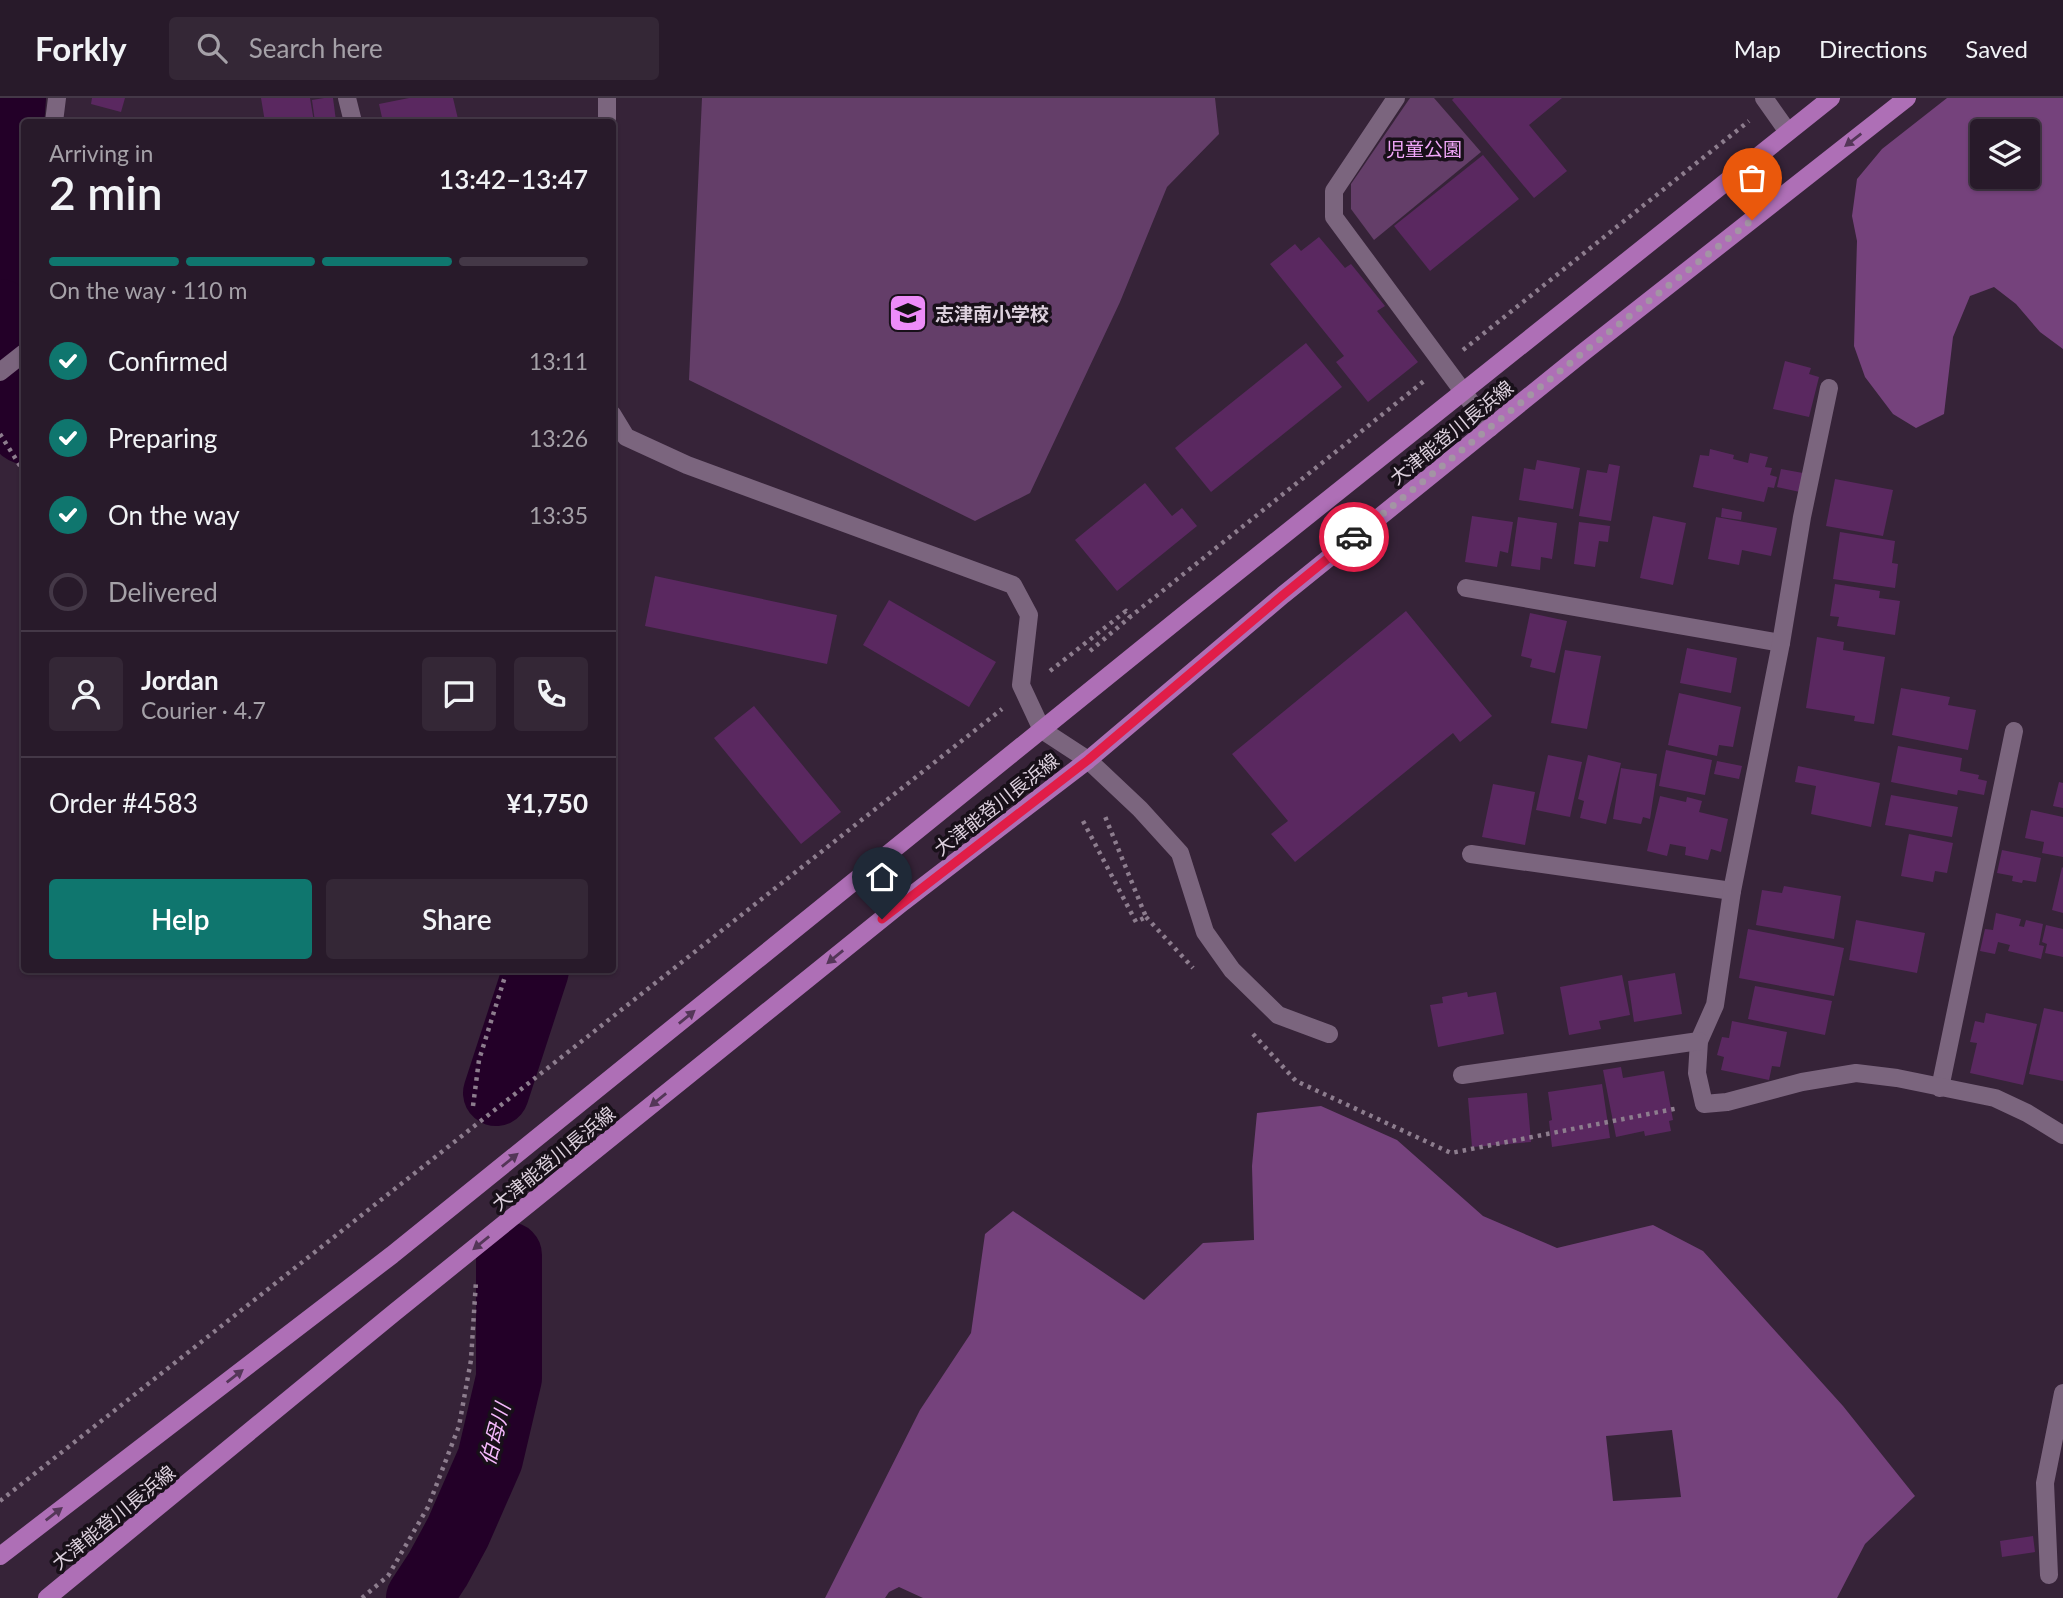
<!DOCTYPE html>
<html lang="en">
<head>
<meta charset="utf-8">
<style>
	body { margin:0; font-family:Lato,"Noto Sans JP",sans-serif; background:#342736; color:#f1f3f6; height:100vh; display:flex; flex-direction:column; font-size:26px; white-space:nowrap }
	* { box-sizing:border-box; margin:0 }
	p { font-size:23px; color:#a5a1a8 }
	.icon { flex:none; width:38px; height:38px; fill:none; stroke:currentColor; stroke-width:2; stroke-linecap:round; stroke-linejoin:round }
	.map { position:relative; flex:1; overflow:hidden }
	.sheet { position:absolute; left:21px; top:21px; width:595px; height:854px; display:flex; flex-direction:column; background:#281a2a; border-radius:7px; box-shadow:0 2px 5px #0004,0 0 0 2px #443847 }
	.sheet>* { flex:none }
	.fabs { position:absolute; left:1970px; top:21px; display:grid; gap:14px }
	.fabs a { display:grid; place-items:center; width:70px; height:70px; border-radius:7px; background:#281a2a; box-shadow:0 2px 5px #0004,0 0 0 2px #443847; font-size:35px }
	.pin { position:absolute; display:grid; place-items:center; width:60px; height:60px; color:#fff; margin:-72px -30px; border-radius:50% 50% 50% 0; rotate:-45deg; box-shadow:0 0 7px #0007 }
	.pin .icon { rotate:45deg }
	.courier { position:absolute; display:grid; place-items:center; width:70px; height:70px; margin:-35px; border:5px solid #e11d48; border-radius:50%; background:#fff; color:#222; box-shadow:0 2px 9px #0007 }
	.headline em { font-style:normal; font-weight:600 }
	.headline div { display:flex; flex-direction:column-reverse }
	.headline { display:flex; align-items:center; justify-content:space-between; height:119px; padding:0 28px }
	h1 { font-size:46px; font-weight:600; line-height:52px }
	.bar { display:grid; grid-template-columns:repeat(4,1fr); gap:10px 7px; align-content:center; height:84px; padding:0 28px }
	.bar i { height:9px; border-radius:5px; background:#443847 }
	.bar .on { background:#0f766e }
	.bar p { grid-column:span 4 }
	.line { display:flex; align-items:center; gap:18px; padding:0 28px; border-top:2px solid #443847 }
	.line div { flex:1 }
	.round { display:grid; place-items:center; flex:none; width:74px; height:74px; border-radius:7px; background:#342736 }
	ol { padding:0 28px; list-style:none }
	li { display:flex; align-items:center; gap:21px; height:77px }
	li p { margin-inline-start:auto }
	li .icon { padding:7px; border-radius:50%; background:#0f766e; color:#fff; stroke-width:4 }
	li:last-child { color:#a5a1a8 }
	li i { width:38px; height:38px; border:4px solid #443847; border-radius:50% }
	.primary-button { display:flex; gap:14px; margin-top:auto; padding:14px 28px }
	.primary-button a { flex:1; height:80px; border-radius:7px; background:#0f766e; color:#fff; font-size:28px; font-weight:600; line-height:80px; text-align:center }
	.primary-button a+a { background:#342736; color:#f1f3f6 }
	header { display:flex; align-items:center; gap:42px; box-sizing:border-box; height:98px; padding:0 35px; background:#281a2a; border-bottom:2px solid #443847 }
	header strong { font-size:33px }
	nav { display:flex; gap:38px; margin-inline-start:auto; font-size:24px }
	.search { width:490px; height:63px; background:#342736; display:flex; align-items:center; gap:18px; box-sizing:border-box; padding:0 24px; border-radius:7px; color:#a5a1a8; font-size:26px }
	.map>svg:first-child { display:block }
</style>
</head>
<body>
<header>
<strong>Forkly</strong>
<div class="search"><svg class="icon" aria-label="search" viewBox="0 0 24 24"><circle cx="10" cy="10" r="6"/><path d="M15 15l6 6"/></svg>Search here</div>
<nav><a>Map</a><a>Directions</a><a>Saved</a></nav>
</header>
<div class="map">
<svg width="2063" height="1500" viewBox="0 0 2063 1500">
	<rect width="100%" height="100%" fill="#362338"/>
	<g fill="#643e69">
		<polygon points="702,0 1215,0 1219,36 1167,89 1120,204 1030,395 975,423 689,282"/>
		<polygon points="1410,0 1434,0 1481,54 1374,142 1351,111 1351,86"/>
	</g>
	<g fill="#75427c" fill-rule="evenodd">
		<path d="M1947,0H2063V251L2040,234L2016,206L1994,189L1970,198L1953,239L1944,316L1916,330L1893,316L1865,279L1854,248L1857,143L1852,118L1857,81L1882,51ZM1983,33H2028V79H1983Z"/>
		<path d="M1321,1008L1397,1042L1483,1118L1557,1150L1653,1127L1703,1153L1843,1308L1915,1398L1865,1446L1837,1500H923L899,1489L889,1494L885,1500H825L920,1312L971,1235L985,1136L1013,1113L1144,1202L1203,1145L1254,1142L1252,1068L1257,1015ZM1672,1332L1681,1399L1613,1403L1606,1338Z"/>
	</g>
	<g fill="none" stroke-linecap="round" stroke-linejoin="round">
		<g stroke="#230028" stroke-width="66">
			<polyline points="0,171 13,0"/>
			<polyline points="0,214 9,306 24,333"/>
			<polyline points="496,995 536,872"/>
			<polyline points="419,1500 438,1471 458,1434 490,1361 509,1280 509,1157"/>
		</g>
	</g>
	<g fill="#5a2860">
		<polygon points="92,0 125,0 121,14 91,6"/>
		<polygon points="261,0 310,0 314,24 265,24"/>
		<polygon points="324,0 333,0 336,23 315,24 312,2"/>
		<polygon points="409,0 453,0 458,21 451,22 451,24 383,24 379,6"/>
		<polygon points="1454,0 1562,0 1529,27 1567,73 1534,100 1452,2"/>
		<polygon points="1483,57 1519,101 1430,173 1394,128"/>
		<polygon points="1319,139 1345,170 1351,166 1385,208 1377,213 1418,264 1368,304 1336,264 1344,258 1270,166 1295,146 1301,153"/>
		<polygon points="1306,245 1342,289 1211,394 1175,350"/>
		<polygon points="1785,263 1811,270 1809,276 1819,279 1809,319 1773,311"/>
		<polygon points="1710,351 1734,357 1733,361 1748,365 1750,355 1768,359 1765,369 1772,370 1770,377 1777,379 1774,390 1768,389 1764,404 1693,389 1700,357 1709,358"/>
		<polygon points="1537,362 1580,370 1573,411 1519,402 1524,370 1535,372"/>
		<polygon points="1609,366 1620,368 1611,423 1579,418 1587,372 1607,375"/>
		<polygon points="1781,371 1803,375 1800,394 1777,389"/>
		<polygon points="1835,381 1893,392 1883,438 1826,428"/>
		<polygon points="1145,385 1172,418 1182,410 1197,428 1117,493 1075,442"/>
		<polygon points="1722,410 1742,414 1741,422 1721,419"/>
		<polygon points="1472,418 1513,424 1508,455 1500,453 1497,469 1465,464"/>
		<polygon points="1653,418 1686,425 1673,487 1640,480"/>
		<polygon points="1518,419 1557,425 1552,461 1541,459 1540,472 1511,468"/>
		<polygon points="1716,419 1777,430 1771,458 1742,452 1739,467 1708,461"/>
		<polygon points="1579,424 1610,428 1608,444 1599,443 1595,469 1574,466"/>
		<polygon points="1840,434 1895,443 1892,465 1898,466 1895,490 1833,481"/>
		<polygon points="655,478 837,517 827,566 645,528"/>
		<polygon points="1835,486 1880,493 1879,500 1900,503 1895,537 1837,528 1839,519 1830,518"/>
		<polygon points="889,502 996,564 969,609 863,547"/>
		<polygon points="1406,513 1492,618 1460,644 1453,635 1295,764 1271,736 1288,723 1232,656"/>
		<polygon points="1530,515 1567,523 1555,575 1530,569 1532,561 1521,558"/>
		<polygon points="1817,539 1844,544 1843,552 1885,559 1874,626 1854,623 1855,618 1806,610"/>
		<polygon points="1687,550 1737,560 1731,595 1680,585"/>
		<polygon points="1565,552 1601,558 1587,631 1551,625"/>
		<polygon points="1901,590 1950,599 1948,607 1976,612 1968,652 1892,637"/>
		<polygon points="1679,595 1741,609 1733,649 1719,647 1717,658 1668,647"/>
		<polygon points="754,608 841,714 801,746 714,640"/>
		<polygon points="1898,648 1962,660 1960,673 1979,677 1978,681 1987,683 1984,697 1958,692 1957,697 1891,684"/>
		<polygon points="1666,652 1712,662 1705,697 1659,688"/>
		<polygon points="1548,657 1582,664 1570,719 1536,712"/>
		<polygon points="1588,657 1621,665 1606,726 1580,720 1584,703 1578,701"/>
		<polygon points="1717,663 1742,668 1739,681 1714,676"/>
		<polygon points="1798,668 1880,685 1871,729 1811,716 1816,688 1795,684"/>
		<polygon points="1621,670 1657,676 1650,721 1643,719 1641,726 1613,721"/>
		<polygon points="2059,684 2063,685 2063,710 2053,708"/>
		<polygon points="1493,686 1535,694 1525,747 1482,739"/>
		<polygon points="1891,697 1958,709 1952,739 1885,727"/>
		<polygon points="1660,698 1686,704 1687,699 1702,703 1699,714 1728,721 1721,754 1711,751 1708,762 1685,757 1686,749 1670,746 1667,758 1647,753"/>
		<polygon points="2031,712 2063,719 2063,759 2042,755 2044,744 2025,740"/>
		<polygon points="1909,736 1953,745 1947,775 1935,773 1933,784 1901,778"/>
		<polygon points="2002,752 2041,760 2036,784 2023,782 2022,785 2012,783 2013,778 1997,775"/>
		<polygon points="2062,769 2063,770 2063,815 2052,812"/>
		<polygon points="1784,788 1841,798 1834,841 1756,827 1762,792 1782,795"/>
		<polygon points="1996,815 2021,821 2019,828 2024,829 2026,822 2043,826 2039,847 2044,848 2041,861 2008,853 2010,847 1998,844 1995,856 1980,853 1985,831 1993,832"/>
		<polygon points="1856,822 1925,835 1917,875 1849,862"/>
		<polygon points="2046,827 2063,831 2063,859 2045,855 2047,846 2042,844"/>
		<polygon points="1748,831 1844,850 1834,898 1739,880"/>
		<polygon points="1675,875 1682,916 1634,924 1628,883"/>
		<polygon points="1622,877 1630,917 1599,923 1601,931 1569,937 1560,889"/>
		<polygon points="1755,888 1832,903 1825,937 1748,921"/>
		<polygon points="1467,894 1468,899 1496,894 1504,936 1438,949 1430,907 1443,905 1442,899"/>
		<polygon points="2044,910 2063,914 2063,983 2029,976"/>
		<polygon points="1986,915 2037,926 2023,987 1970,975 1977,945 1970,944 1975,923 1984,925"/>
		<polygon points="1732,923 1787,934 1780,969 1772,968 1769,982 1721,972 1724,959 1717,957 1722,939 1729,940"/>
		<polygon points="1621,969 1623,980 1664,973 1673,1022 1669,1023 1671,1033 1645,1038 1644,1033 1616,1039 1603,972"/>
		<polygon points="1602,986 1610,1040 1552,1049 1549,1023 1552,1022 1548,994"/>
		<polygon points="1527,995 1531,1044 1472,1049 1468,1000"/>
		<polygon points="2033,1438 2035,1454 2002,1459 2000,1443"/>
	</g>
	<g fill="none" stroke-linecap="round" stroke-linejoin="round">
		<g stroke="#8d7d8e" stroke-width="4.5" stroke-dasharray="3.5 5" stroke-linecap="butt">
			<polyline points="1463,252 1749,23"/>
			<polyline points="0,336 24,374"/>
			<polyline points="1090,553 1130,519 1424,283"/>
			<polyline points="1050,573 1126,513 1130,519"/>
			<polyline points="1083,723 1136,824 1146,819 1104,716"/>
			<polyline points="1146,819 1193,870"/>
			<polyline points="1253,936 1296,983 1451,1055 1679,1010"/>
			<polyline points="473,1008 479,962 507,872"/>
			<polyline points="0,1403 1002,611"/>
			<polyline points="362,1500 388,1478 428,1409 459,1328 471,1262 476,1183"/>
		</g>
		<g stroke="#7b657e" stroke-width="18">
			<polyline points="1466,490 1781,545"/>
			<polyline points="1471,756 1732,793"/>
			<polyline points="1940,990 2014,633"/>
		</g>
		<g stroke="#7b657e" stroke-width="18">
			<polyline points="347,0 353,24"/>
			<polyline points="607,0 607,24"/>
			<polyline points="1396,0 1334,93 1334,119 1490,330"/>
			<polyline points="1764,0 1788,34"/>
			<polyline points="54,24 57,0"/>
			<polyline points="0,274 24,255"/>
			<polyline points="1829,290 1802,419 1781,545 1732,793 1715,907 1699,943 1697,975 1704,1006 1727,1004 1802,984 1856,975 1897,980 1995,1000 2027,1015 2063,1037"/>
			<polyline points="612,316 626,339 687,367 1013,487 1029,517 1021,587 1042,632 1088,662 1140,711 1180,755 1205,834 1232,872 1278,917 1329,936"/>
			<polyline points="1462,977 1699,943"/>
			<polyline points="2049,1477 2045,1385 2063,1295"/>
		</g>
		<g stroke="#ae6fb6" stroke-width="18">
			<polyline points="0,1458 392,1157 1186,515 1831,0"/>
			<polyline points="47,1500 395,1214 903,804 1088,662 1283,497 1585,253 1907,0"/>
		</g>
	</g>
	<defs><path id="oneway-solid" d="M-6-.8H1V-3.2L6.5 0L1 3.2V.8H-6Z" transform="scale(1.75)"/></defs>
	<g fill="#543658">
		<use href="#oneway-solid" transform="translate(1853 42) rotate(142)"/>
		<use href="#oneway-solid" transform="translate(835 859) rotate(141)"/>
		<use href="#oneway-solid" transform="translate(687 919) rotate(-39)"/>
		<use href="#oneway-solid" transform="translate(658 1002) rotate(141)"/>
		<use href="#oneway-solid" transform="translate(510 1062) rotate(-39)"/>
		<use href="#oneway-solid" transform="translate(481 1145) rotate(141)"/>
		<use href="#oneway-solid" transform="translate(235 1278) rotate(-38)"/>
		<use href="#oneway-solid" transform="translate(54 1416) rotate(-38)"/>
	</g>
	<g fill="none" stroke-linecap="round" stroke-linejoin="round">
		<polyline stroke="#a394a4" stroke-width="7" stroke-dasharray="0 12.6" points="1354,439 1585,253 1752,122"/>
		<polyline stroke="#e11d48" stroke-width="9" points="882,821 1088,662 1283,497 1354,439"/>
	</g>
	<defs>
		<g id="school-square" transform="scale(2.0125)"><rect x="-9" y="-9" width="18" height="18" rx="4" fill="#ed8cf9" stroke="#181019"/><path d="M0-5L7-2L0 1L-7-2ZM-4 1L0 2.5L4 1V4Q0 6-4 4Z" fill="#111"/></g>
	</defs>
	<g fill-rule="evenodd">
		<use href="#school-square" x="908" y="215"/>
	</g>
	<g text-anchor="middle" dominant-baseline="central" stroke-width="7" stroke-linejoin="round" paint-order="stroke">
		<g font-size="19" fill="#f2a7fa" stroke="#181019">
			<text x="1424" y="50">児童公園</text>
		</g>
		<g font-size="19" font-weight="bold" fill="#ddd1de" stroke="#181019" text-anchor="start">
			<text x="935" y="215">志津南小学校</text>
		</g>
		<g font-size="19" fill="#ddd1de" stroke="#181019">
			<text transform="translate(1451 334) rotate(-39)">大津能登川長浜線</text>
			<text transform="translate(996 706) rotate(-38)">大津能登川長浜線</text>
			<text transform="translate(553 1060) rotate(-39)">大津能登川長浜線</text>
			<text transform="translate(113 1419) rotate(-39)">大津能登川長浜線</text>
		</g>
		<g font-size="21" font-style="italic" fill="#f4b8fb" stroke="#181019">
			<text transform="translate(494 1336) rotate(-75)">伯母川</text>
		</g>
	</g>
</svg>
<div class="fabs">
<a><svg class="icon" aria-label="layers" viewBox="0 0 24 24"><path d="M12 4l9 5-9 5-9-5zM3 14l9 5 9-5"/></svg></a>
</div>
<div class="pin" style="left:1752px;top:122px;background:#ea580c"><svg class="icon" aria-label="bag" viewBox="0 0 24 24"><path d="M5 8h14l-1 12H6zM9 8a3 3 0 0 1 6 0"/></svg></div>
<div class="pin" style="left:882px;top:821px;background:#1f2937"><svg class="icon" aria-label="home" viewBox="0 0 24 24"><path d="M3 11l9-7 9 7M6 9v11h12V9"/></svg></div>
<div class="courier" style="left:1354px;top:439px"><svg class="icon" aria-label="car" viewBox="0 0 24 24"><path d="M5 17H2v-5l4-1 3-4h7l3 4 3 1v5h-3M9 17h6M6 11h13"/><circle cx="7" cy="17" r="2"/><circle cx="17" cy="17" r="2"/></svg></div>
<section class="sheet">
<div class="headline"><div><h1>2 min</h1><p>Arriving in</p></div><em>13:42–13:47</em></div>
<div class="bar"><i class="on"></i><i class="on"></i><i class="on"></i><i></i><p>On the way · 110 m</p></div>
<ol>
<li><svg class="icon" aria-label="check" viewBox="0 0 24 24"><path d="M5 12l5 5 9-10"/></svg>Confirmed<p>13:11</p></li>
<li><svg class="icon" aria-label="check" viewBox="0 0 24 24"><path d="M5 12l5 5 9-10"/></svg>Preparing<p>13:26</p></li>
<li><svg class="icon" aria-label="check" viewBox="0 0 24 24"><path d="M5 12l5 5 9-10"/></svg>On the way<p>13:35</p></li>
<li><i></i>Delivered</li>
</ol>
<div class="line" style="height:126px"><a class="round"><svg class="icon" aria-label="person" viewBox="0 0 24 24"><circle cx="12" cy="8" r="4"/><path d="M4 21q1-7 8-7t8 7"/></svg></a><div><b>Jordan</b><p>Courier · 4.7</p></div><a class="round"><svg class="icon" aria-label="chat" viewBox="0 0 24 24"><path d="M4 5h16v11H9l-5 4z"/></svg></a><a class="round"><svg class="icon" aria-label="phone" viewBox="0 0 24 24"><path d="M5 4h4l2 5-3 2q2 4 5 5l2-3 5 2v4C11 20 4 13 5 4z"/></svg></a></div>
<div class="line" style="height:91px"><div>Order #4583</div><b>¥1,750</b></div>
<div class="primary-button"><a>Help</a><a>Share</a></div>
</section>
</div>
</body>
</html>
